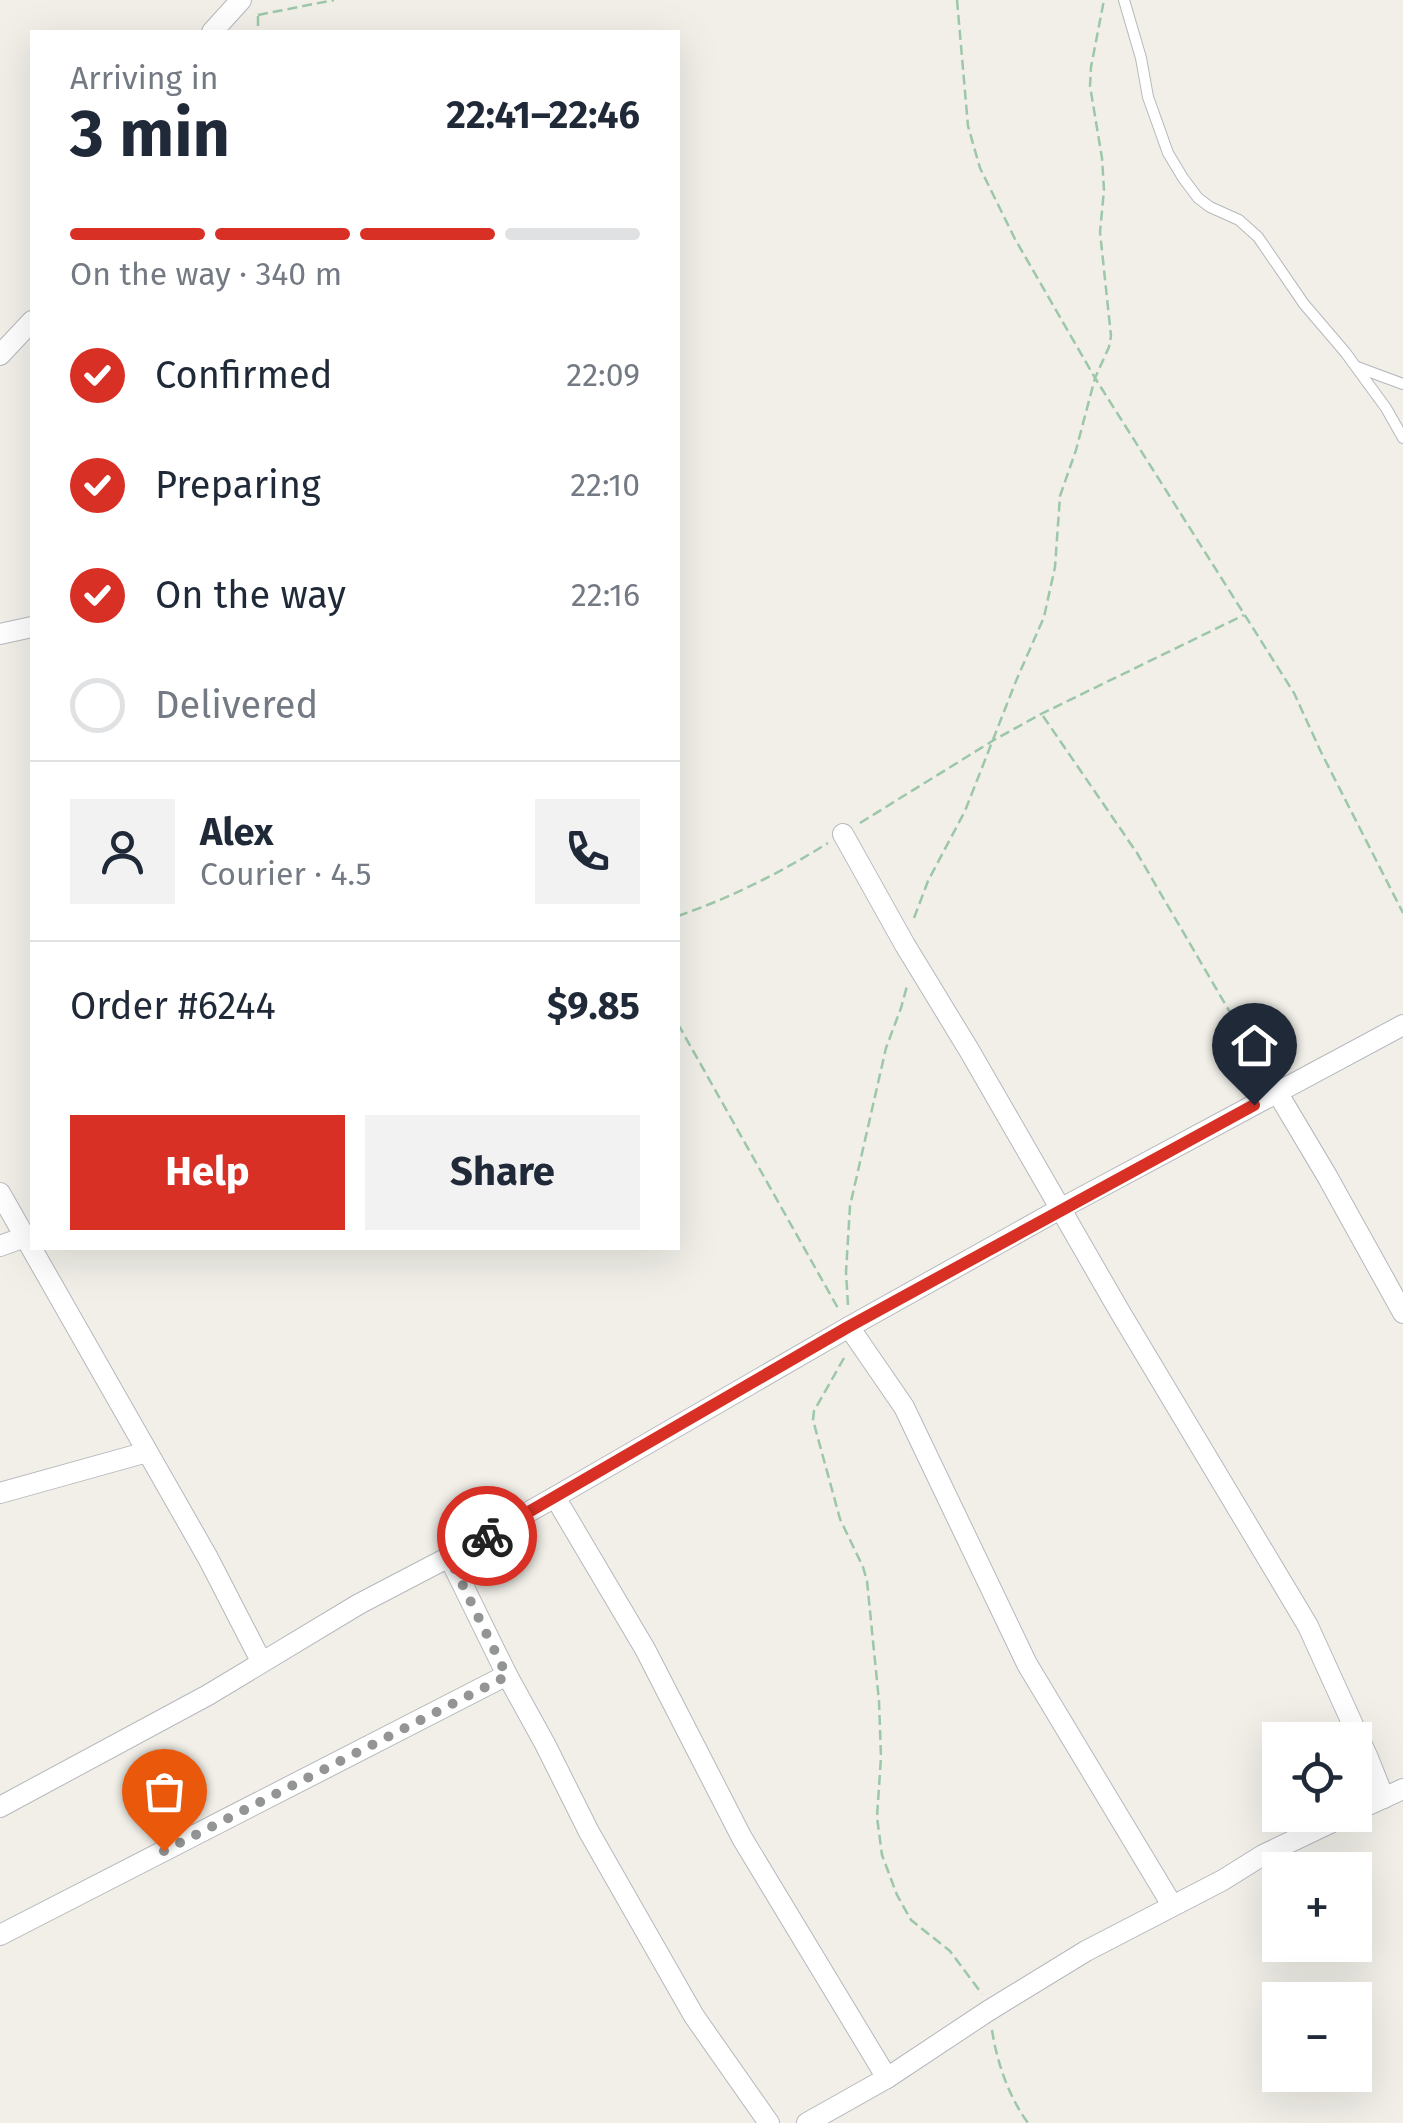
<!DOCTYPE html>
<html lang="en">
<head>
<meta charset="utf-8">
<style>
	body { margin:0; font-family:"Fira Sans",sans-serif; background:#f2f2f3; color:#1f2937; height:100vh; display:flex; flex-direction:column; font-size:38px; white-space:nowrap }
	* { box-sizing:border-box; margin:0 }
	p { font-size:32px; color:#747a83 }
	.icon { flex:none; width:55px; height:55px; fill:none; stroke:currentColor; stroke-width:2; stroke-linecap:round; stroke-linejoin:round }
	.map { position:relative; flex:1; overflow:hidden }
	.side { position:absolute; left:30px; top:30px; width:650px; height:1220px; display:flex; flex-direction:column; background:#fff; border-radius:0px; box-shadow:0 10px 40px #0002 }
	.side>* { flex:none }
	.controls { position:absolute; left:1262px; top:1722px; display:grid; gap:20px }
	.controls a { display:grid; place-items:center; width:110px; height:110px; border-radius:0px; background:#fff; box-shadow:0 10px 40px #0002; font-size:50px }
	.pin { position:absolute; display:grid; place-items:center; width:85px; height:85px; color:#fff; margin:-102px -42px; border-radius:50% 50% 50% 0; rotate:-45deg; box-shadow:0 0 10px #0007 }
	.pin .icon { rotate:45deg }
	.courier { position:absolute; display:grid; place-items:center; width:100px; height:100px; margin:-50px; border:8px solid #d93025; border-radius:50%; background:#fff; color:#222; box-shadow:0 2px 12px #0007 }
	.head em { font-style:normal; font-weight:700 }
	.head div { display:flex; flex-direction:column-reverse }
	.head { display:flex; align-items:center; justify-content:space-between; height:170px; padding:0 40px }
	h1 { font-size:65px; font-weight:700; line-height:75px }
	.bar { display:grid; grid-template-columns:repeat(4,1fr); gap:15px 10px; align-content:center; height:120px; padding:0 40px }
	.bar i { height:12px; border-radius:8px; background:#e0e1e3 }
	.bar .on { background:#d93025 }
	.bar p { grid-column:span 4 }
	.line { display:flex; align-items:center; gap:25px; padding:0 40px; border-top:2px solid #e0e1e3 }
	.line div { flex:1 }
	.round { display:grid; place-items:center; flex:none; width:105px; height:105px; border-radius:0px; background:#f2f2f3 }
	ol { padding:0 40px; list-style:none }
	li { display:flex; align-items:center; gap:30px; height:110px }
	li p { margin-inline-start:auto }
	li .icon { padding:10px; border-radius:50%; background:#d93025; color:#fff; stroke-width:4 }
	li:last-child { color:#747a83 }
	li i { width:55px; height:55px; border:5px solid #e0e1e3; border-radius:50% }
	.primary-button { display:flex; gap:20px; margin-top:auto; padding:20px 40px }
	.primary-button a { flex:1; height:115px; border-radius:0px; background:#d93025; color:#fff; font-size:40px; font-weight:700; line-height:115px; text-align:center }
	.primary-button a+a { background:#f2f2f3; color:#1f2937 }
	.map>svg:first-child { display:block }
</style>
</head>
<body>
<div class="map">
<svg width="1403" height="2123" viewBox="0 0 1403 2123">
	<rect width="100%" height="100%" fill="#f1efe8"/>
	<g fill="none" stroke-linecap="round" stroke-linejoin="round">
		<g stroke="#b5b8bc" stroke-width="12">
			<g id="service">
				<polyline points="1124,0 1141,58 1148,97 1168,153 1183,178 1198,198 1210,207 1239,220 1258,237 1304,304 1345,352 1386,408 1403,438"/>
				<polyline points="1357,367 1403,384"/>
			</g>
		</g>
		<g stroke="#b5b8bc" stroke-width="22">
			<g id="minor">
				<polyline points="212,32 241,0"/>
				<polyline points="0,355 32,321"/>
				<polyline points="0,634 32,627"/>
				<polyline points="843,834 905,945 969,1050 1120,1312 1308,1626 1368,1758 1384,1798"/>
				<polyline points="1277,1092 1327,1176 1403,1313"/>
				<polyline points="0,1193 208,1558 261,1661"/>
				<polyline points="0,1246 25,1237"/>
				<polyline points="849,1327 904,1407 1027,1664 1172,1905"/>
				<polyline points="0,1493 147,1452"/>
				<polyline points="555,1497 645,1649 742,1838 887,2078"/>
				<polyline points="449,1557 507,1675 545,1744 589,1832 694,2016 769,2123"/>
				<polyline points="0,1807 208,1695 359,1604 449,1557 555,1497 849,1327 1060,1209 1403,1025"/>
				<polyline points="1355,1811 1403,1789"/>
				<polyline points="0,1935 507,1675"/>
				<polyline points="807,2123 887,2078 988,2011 1086,1951 1223,1880 1263,1855 1347,1815"/>
			</g>
		</g>
		<g stroke="#9cc7a9" stroke-width="2.5" stroke-dasharray="10 5" stroke-linecap="butt">
			<polyline points="957,0 968,126 980,168 1015,239 1095,378 1294,693 1321,752 1403,913"/>
			<polyline points="258,15 334,0"/>
			<polyline points="258,16 258,32"/>
			<polyline points="1043,716 1137,853 1266,1074"/>
			<polyline points="860,823 994,740 1041,714 1244,615"/>
			<path d="M678,916C730,898 780,873 828,843"/>
			<polyline points="914,918 928,881 965,811 1016,681 1044,617 1055,567 1060,496 1076,450 1095,378 1109,347 1111,336 1100,232 1104,190 1102,158 1090,86 1091,67 1104,0"/>
			<polyline points="678,1024 839,1310"/>
			<polyline points="848,1305 846,1272 850,1206 886,1048 901,1008 907,986"/>
			<polyline points="844,1358 814,1411 813,1420 840,1519 863,1567 867,1581 879,1701 881,1757 877,1817 882,1855 897,1895 911,1920 950,1951 982,1994"/>
			<path d="M992,2030C997,2063 1009,2097 1028,2123"/>
		</g>
		<use href="#service" stroke="#fff" stroke-width="10"/>
		<use href="#minor" stroke="#fff" stroke-width="20"/>
	</g>
	<g fill="none" stroke-linecap="round" stroke-linejoin="round">
		<polyline stroke="#929495" stroke-width="10" stroke-dasharray="0 18" points="164,1851 507,1676 449,1557 487,1536"/>
		<polyline stroke="#d93025" stroke-width="12" points="487,1536 848,1327 1254,1105"/>
	</g>
</svg>
<div class="controls">
<a><svg class="icon" aria-label="locate" viewBox="0 0 24 24"><circle cx="12" cy="12" r="6"/><path d="M12 2v4M12 18v4M2 12h4M18 12h4"/></svg></a>
<a>+</a>
<a>−</a>
</div>
<div class="pin" style="left:164px;top:1851px;background:#ea580c"><svg class="icon" aria-label="bag" viewBox="0 0 24 24"><path d="M5 8h14l-1 12H6zM9 8a3 3 0 0 1 6 0"/></svg></div>
<div class="pin" style="left:1254px;top:1105px;background:#1f2937"><svg class="icon" aria-label="home" viewBox="0 0 24 24"><path d="M3 11l9-7 9 7M6 9v11h12V9"/></svg></div>
<div class="courier" style="left:487px;top:1536px"><svg class="icon" aria-label="bike" viewBox="0 0 24 24"><circle cx="6" cy="16" r="4"/><circle cx="18" cy="16" r="4"/><path d="M6 16l4-8h5l3 8M10 8l3 8H6M13 5h3"/></svg></div>
<section class="side">
<div class="head"><div><h1>3 min</h1><p>Arriving in</p></div><em>22:41–22:46</em></div>
<div class="bar"><i class="on"></i><i class="on"></i><i class="on"></i><i></i><p>On the way · 340 m</p></div>
<ol>
<li><svg class="icon" aria-label="check" viewBox="0 0 24 24"><path d="M5 12l5 5 9-10"/></svg>Confirmed<p>22:09</p></li>
<li><svg class="icon" aria-label="check" viewBox="0 0 24 24"><path d="M5 12l5 5 9-10"/></svg>Preparing<p>22:10</p></li>
<li><svg class="icon" aria-label="check" viewBox="0 0 24 24"><path d="M5 12l5 5 9-10"/></svg>On the way<p>22:16</p></li>
<li><i></i>Delivered</li>
</ol>
<div class="line" style="height:180px"><a class="round"><svg class="icon" aria-label="person" viewBox="0 0 24 24"><circle cx="12" cy="8" r="4"/><path d="M4 21q1-7 8-7t8 7"/></svg></a><div><b>Alex</b><p>Courier · 4.5</p></div><a class="round"><svg class="icon" aria-label="phone" viewBox="0 0 24 24"><path d="M5 4h4l2 5-3 2q2 4 5 5l2-3 5 2v4C11 20 4 13 5 4z"/></svg></a></div>
<div class="line" style="height:130px"><div>Order #6244</div><b>$9.85</b></div>
<div class="primary-button"><a>Help</a><a>Share</a></div>
</section>
</div>
</body>
</html>
